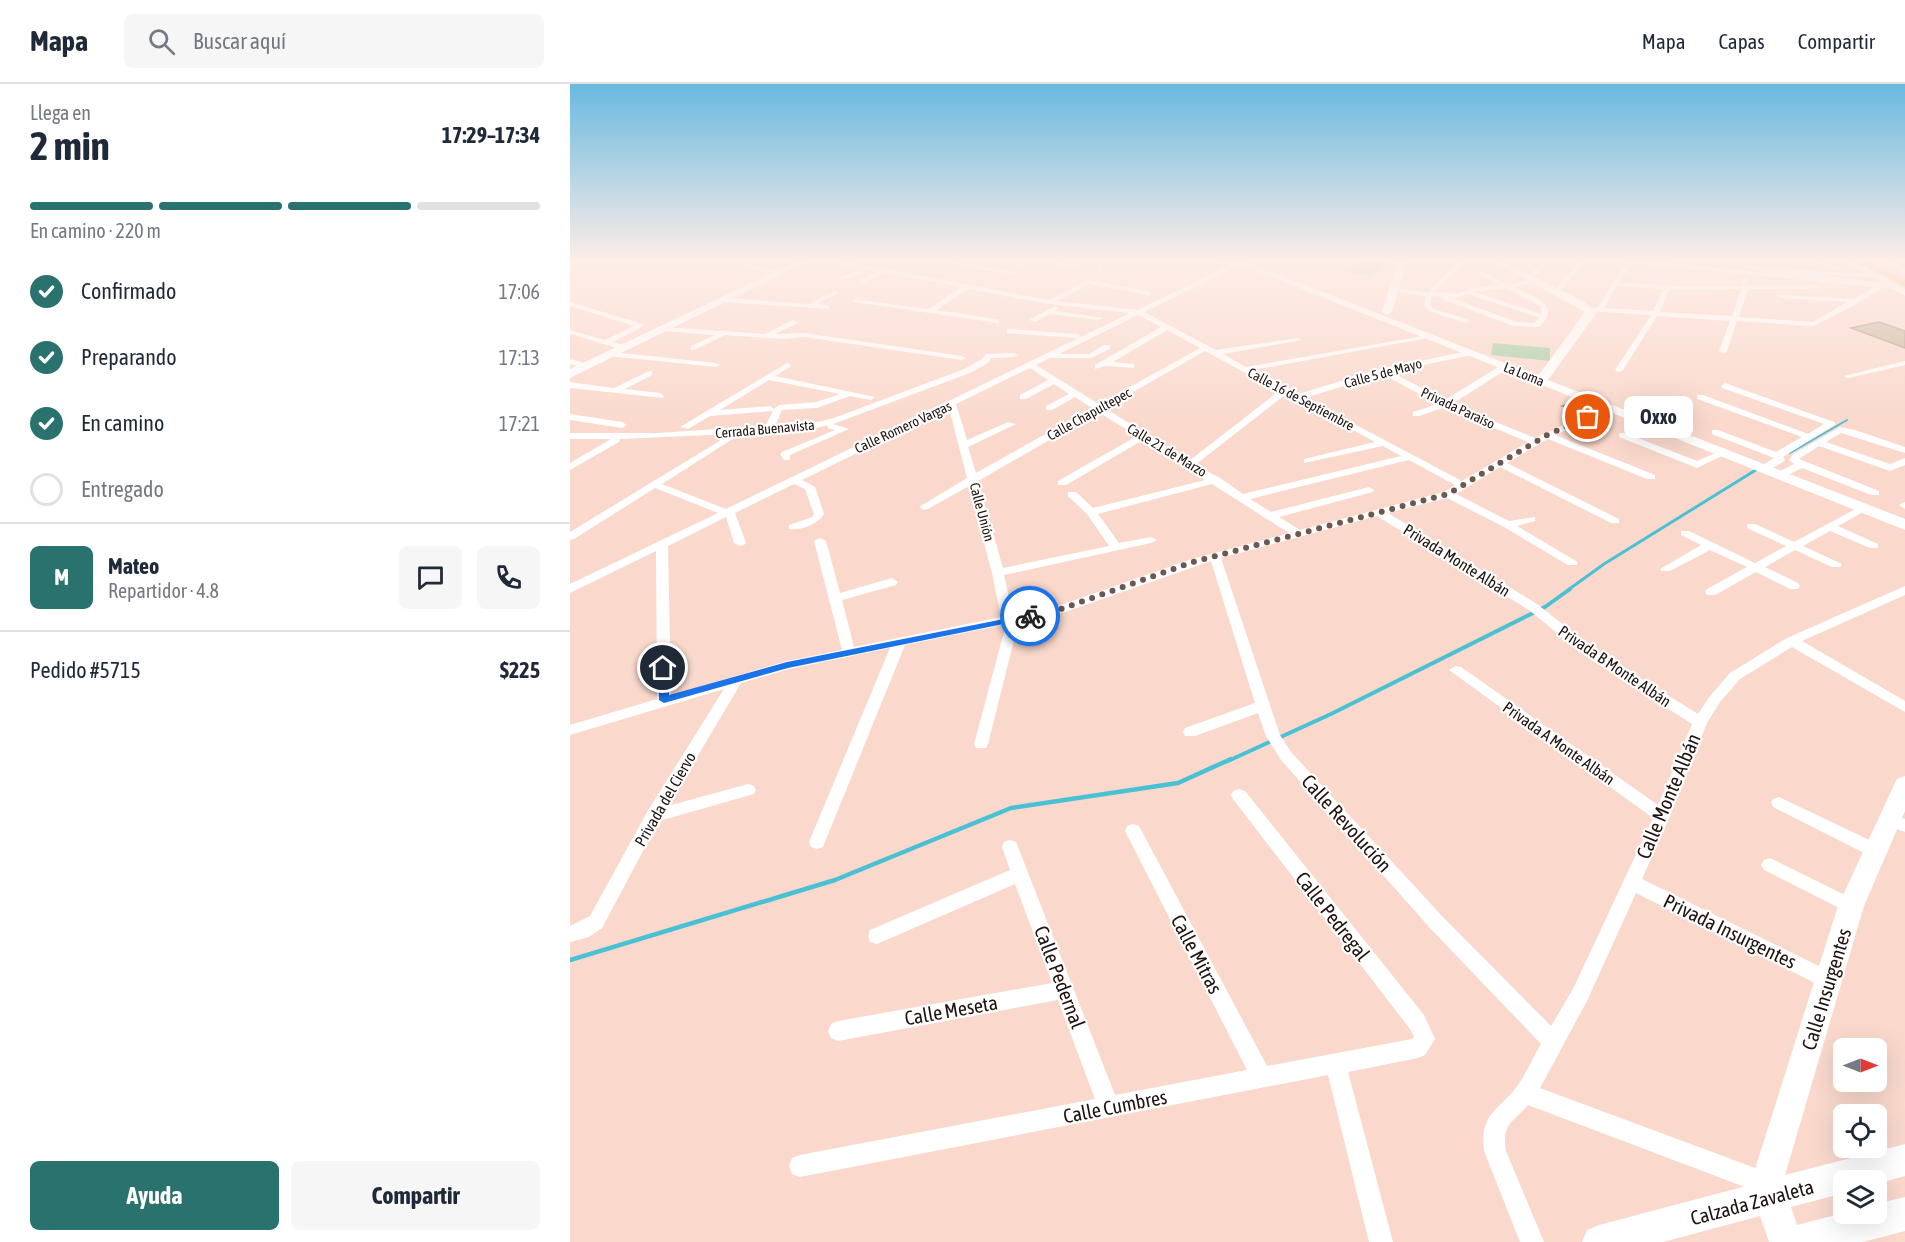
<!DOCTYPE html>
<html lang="es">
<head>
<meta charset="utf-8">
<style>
	body { margin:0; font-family:"Asap Condensed",sans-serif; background:#f6f6f7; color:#1f2937; height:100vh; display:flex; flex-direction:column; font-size:22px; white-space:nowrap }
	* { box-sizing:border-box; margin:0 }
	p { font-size:20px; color:#747a83 }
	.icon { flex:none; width:33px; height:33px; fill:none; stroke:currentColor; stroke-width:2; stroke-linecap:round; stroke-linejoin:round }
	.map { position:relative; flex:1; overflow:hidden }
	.drawer { display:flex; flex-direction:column; background:#fff; width:570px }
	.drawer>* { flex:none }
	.needle { width:39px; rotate:90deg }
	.tools { position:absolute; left:1263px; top:954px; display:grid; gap:12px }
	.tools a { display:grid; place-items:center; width:54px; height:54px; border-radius:9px; background:#fff; box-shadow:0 6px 24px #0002; font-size:30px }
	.pin { position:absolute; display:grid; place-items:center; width:51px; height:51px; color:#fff; margin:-26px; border:3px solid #fff; border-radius:50%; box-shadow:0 2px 6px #0007 }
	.courier { position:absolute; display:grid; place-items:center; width:60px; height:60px; margin:-30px; border:4px solid #1a73e8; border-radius:50%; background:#fff; color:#222; box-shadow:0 2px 8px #0007 }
	.bubble { position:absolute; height:42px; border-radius:9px; background:#fff; box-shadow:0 6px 24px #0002; font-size:20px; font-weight:700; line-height:42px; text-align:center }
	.headline em { font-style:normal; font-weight:700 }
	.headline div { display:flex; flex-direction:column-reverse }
	.headline { display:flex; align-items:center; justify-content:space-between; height:102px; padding:0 30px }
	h1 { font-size:39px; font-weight:700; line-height:45px }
	.bar { display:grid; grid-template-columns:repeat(4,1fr); gap:9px 6px; align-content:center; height:72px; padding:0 30px }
	.bar i { height:8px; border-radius:4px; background:#e0e1e3 }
	.bar .active { background:#29726d }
	.bar p { grid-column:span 4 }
	.line { display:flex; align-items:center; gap:15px; padding:0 30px; border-top:2px solid #e0e1e3 }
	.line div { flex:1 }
	.round { display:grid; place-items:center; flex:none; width:63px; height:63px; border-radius:9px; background:#f6f6f7 }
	ol { padding:0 30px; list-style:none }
	li { display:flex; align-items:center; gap:18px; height:66px }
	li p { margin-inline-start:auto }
	li .icon { padding:6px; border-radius:50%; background:#29726d; color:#fff; stroke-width:4 }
	li:last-child { color:#747a83 }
	li i { width:33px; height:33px; border:3px solid #e0e1e3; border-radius:50% }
	.button { display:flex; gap:12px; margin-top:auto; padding:12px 30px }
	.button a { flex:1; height:69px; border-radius:9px; background:#29726d; color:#fff; font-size:24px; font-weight:700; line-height:69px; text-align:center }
	.button a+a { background:#f6f6f7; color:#1f2937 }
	header { display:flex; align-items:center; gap:36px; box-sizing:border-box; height:84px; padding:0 30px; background:#fff; border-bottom:2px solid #e0e1e3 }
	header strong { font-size:28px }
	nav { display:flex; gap:33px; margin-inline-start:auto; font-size:21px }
	.search { width:420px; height:54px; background:#f6f6f7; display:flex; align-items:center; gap:15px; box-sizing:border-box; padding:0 21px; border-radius:9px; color:#747a83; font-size:22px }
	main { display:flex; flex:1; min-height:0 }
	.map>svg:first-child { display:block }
</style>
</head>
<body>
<header>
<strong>Mapa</strong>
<div class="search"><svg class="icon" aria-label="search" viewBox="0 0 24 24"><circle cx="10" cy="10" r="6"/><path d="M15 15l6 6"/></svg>Buscar aquí</div>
<nav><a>Mapa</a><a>Capas</a><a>Compartir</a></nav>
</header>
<main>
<section class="drawer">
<div class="headline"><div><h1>2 min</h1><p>Llega en</p></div><em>17:29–17:34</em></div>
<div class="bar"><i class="active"></i><i class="active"></i><i class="active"></i><i></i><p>En camino · 220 m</p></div>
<ol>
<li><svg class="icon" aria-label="check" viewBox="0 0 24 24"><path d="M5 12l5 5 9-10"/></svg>Confirmado<p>17:06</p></li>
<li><svg class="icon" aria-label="check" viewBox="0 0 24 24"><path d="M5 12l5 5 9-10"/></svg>Preparando<p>17:13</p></li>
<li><svg class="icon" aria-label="check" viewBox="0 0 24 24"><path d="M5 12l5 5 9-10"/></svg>En camino<p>17:21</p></li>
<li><i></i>Entregado</li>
</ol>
<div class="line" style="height:108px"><b class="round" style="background:#29726d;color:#fff">M</b><div><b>Mateo</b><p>Repartidor · 4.8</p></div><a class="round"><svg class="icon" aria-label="chat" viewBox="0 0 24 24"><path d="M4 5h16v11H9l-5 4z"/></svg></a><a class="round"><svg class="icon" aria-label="phone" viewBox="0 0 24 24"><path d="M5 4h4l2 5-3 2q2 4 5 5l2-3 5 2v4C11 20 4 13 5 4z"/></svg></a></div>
<div class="line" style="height:78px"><div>Pedido #5715</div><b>$225</b></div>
<div class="button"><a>Ayuda</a><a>Compartir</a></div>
</section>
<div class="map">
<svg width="1335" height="1158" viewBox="0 0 1335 1158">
	<rect width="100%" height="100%" fill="#fad9cc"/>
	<g fill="#a6cda4">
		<polygon points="790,177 820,178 801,192 773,188"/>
		<polygon points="923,259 980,264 980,277 921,271"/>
	</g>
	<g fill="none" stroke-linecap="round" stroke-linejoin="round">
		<polyline stroke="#4ac0d5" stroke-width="2" points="1220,369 1277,336"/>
		<polyline stroke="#4ac0d5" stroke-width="3" points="998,506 1034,480 1189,384"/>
		<polyline stroke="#4ac0d5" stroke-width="4" points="658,677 761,630 975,523 1000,505"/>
		<polyline stroke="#4ac0d5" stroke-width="4.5" points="0,876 265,796 441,724 608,699 661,675"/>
	</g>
	<g fill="#c9b49b" stroke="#ac9880" stroke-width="1.5">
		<polygon points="1309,238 1335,247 1335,264 1281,244"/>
		<polygon points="1005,317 1022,323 1009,329 992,322"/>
	</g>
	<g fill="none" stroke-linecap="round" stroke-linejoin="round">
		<g fill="#fff" fill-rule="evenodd">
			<path d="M260,177H274L479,216L518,196L581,208L579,211L519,200L487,217L567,226L658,182L637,177L665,179L679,177L574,228L646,266L728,254L732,256L653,270L676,283L859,251L863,253L683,286L728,310L810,285L898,267H901V271L821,288L875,316L931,281H937V285L882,320L965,354L1036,322H1042V326L985,351L1085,391V395H1077L978,355L937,379L1049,435V439H1041L930,383L886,410L939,437L965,433V437L947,442L1006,477L1008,479L1006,481H998L934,443L877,414L818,429L967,520L1024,565L1128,630L1140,612L1160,589L1217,554L1335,502V511L1232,557L1335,617V628L1222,563L1170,595L1150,618L1137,639L1100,732L1072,795L1265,890L1268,896L1265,902L1258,905L1251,902L1066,809L1017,917L970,1004L1204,1091L1208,1099L1204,1107L1196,1111L958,1021C941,1040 932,1040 936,1067L974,1158H950L914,1067C909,1029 929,1027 948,1001C957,988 963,973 971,960L860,844L711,676L696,652L688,629L625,652H615L613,648L615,644L685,619L641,477L495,528L444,538L446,548L418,660L416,664H406L404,660L434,548L432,541L335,561L255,758L253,763L247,765L241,763L239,758L320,564L219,585L171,599L98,722L178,700L184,702L186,706L184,710L89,737L32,844L19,853L0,858V842L20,832L77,728L154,605L0,651V641L87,615L86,467L0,509V500L148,429L85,404L4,455L0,456V448L161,350L50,355L49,358L0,386V379L41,355H0V349H87L195,342L203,327L140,332L118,345L110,343L217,279L221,281L220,283L205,292L305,313L301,316L280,312L247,324L212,326L205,342L243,339L264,334L394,285L412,275L416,270L444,269L448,271L444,273L421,274L418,279L400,289L263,340L279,345L220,371V376H214L210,370L212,368L265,346L258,344L257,341L243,345L171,349L170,353L161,356L92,400L156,425L560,229L480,220L398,205L366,226L426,235H429V239L284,218L282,215L358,225L391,203L315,189L291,200L289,197L307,187L300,186L272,196L270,193L293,185ZM568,231L591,243L525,281V285L536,282L564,284V280L543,278L597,246L630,264L529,320L466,281L480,274H521L540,265V261H534L519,270H489ZM635,267L709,307L619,377L535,324ZM460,284L478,296L450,311V315H456L484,300L499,310L476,322V326H482L505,313L522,324L406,389L398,363L446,340L438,338L397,356L386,320ZM812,290L868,320L843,328V332H849L875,323L958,358L892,397L735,314ZM199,296L270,310L246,318L209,321L204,325L200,322L150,326ZM716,310L805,358L734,375V379L813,362L831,372L673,410L650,394L625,381ZM379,324L397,394L349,423L354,426L358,425L399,402L422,489L431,533L284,563L272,516L326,501L328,498L322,494L270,509L256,457L250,454L244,457L272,566L217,577L101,611L98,462L156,433L164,459L170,462L174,461L176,459L165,429L224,400L235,405L244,430L242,433L219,441V445C231,447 248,440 254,430L245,403L232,396ZM528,328L567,352L488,397V401H496L573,356L635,396L523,424L506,408H498V412L517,430L539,462L433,484L408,397ZM839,376L885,401L874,408L730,446L709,433L803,408L804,406L799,403L701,428L680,415ZM642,400L719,449L619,476L488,522L443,531L434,491L581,459L587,456L581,453L549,459L528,430ZM807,432L959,526L1014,571L1122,640L1088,721L891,583L886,582L879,586L1083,734L1003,905L981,942L872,832L721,668L710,651L651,474Z"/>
			<polygon points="368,177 383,177 448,189 445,191"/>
			<polygon points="452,177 460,177 447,182 447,180"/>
			<polygon points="471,177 487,177 515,183 512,185"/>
			<polygon points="520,177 527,177 533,182 532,188 528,188 528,184"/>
			<path d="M888,177H895L865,208L886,210L904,204L929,201L909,190L911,187L937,200L967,196L969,199L943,203C962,213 994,220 969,243L943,242L872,215L871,213L862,212L860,221L863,225L898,235L899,237L895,239L859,227L854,221L856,212L820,207L823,205L858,208ZM935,204L970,222L972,230L904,208ZM898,210L970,234L964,239L947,238L879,213L886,214Z"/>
			<polygon points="973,177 980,177 965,191 961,191 961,189"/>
			<polygon points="1010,177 1017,177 988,209 984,209 984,207"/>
			<path d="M1053,177H1080L1210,190L1175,184L1178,182L1306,191L1308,194L1243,190L1313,199L1328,203L1325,205L1312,204L1290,218L1244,242L1167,237L1157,267L1153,269L1149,267L1160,237L1087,232L1053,286L1049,288L1045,286L1081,231L1018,227L1014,225L1027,224L1056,179ZM1062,179L1304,203L1284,215L1208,211L1210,214L1277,218L1243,238L1169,233L1178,205H1246L1249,203L1246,201H1178L1179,195L1176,193L1173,195L1172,202H1103L1050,198ZM1047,202L1093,205L1083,227L1034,224ZM1171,205L1162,232L1090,228L1099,206Z"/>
			<polygon points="1242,177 1252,177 1275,186 1270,187"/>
			<polygon points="175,180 209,187 212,189 209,191 173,183"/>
			<polygon points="264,207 269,208 248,220 260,222 258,225 154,218 151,216 154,214 239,220"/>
			<polygon points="0,218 73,240 74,242 43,258 57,262 57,266 54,266 0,250 0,246 35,256 64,242 0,222"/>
			<polygon points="485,222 488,224 485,227 533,234 529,236 479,230 466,238 459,236"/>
			<polygon points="223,236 227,238 226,240 205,250 234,249 392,272 396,274 392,276 234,253 213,255 155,251 124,266 121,266 121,262 145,251 94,247 90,245 94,243 195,250"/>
			<polygon points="440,245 507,250 511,252 507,254 437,249 437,245"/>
			<polygon points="42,268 146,279 150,281 146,283 39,272 38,270"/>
			<polygon points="0,275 19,280 20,282 16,284 0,280"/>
			<polygon points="1335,277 1335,281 1278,294 1274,292"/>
			<polygon points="79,287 82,287 82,291 55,305 90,309 94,312 93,314 0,304 0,298 44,304"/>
			<polygon points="1155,299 1264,338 1266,340 1213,373 1215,376 1213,378 1197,387 1189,387 1189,383 1204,374 1142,350 1142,346 1148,346 1206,368 1232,353 1127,315 1127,311 1133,311 1238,350 1254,340 1152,304 1151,302"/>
			<polygon points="0,330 52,338 57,341 52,344 0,336"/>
			<polygon points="1270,343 1285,346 1335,363 1335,369 1271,349 1256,358 1320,380 1335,374 1335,381 1320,387 1249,362 1229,375 1309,407 1309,411 1301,411 1232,384 1214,393 1206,393 1206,389 1224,380 1219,376 1223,370"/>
			<polygon points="1049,349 1055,349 1127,377 1150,367 1158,369 1127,384 1049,353"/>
			<polygon points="1334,418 1335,418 1335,425 1329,421"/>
			<polygon points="1293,421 1297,422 1297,426 1268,442 1308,460 1308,464 1300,464 1260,447 1233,462 1270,479 1272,481 1270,483 1262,483 1225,466 1195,483 1228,499 1230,502 1228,505 1220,505 1186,488 1145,511 1137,511 1135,508 1137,505 1177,483 1140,466 1100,487 1092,487 1090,485 1131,461 1111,451 1111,447 1119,447 1185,479 1216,462 1177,444 1177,440 1185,440 1224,458"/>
			<polygon points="669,705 675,707 854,931 865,955 855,971 848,974 778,988 823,1158 799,1158 758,991 230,1093 222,1090 219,1082 222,1074 230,1071 525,1015 488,916 268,957 261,954 258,947 261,940 268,937 482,899 445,800 307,860 300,858 298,852 300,846 440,786 432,763 434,758 440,756 446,758 448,763 545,1011 677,986 555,747 557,742 563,740 569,742 697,982 842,955 844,953 840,945 663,715 661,711 663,707"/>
			<polygon points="1209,713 1312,762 1314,767 1312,772 1306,774 1300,772 1203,723 1201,719 1203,715"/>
			<polygon points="1319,729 1335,735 1335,748 1313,740 1311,735 1313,730"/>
			<polygon points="1200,774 1287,817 1290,822 1287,827 1281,830 1275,827 1194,786 1191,781 1194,776"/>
		</g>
		<g fill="#fff" fill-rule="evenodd">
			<polygon points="228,177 239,177 0,294 0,285"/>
			<polygon points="662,177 674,177 968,292 1015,228 922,177 933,177 1013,217 1025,227 1025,231 978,296 1335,435 1335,446"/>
			<polygon points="824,177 833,177 836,181 822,228 817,231 812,228 827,181"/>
			<polygon points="1274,177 1285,177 1335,205 1335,212"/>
			<polygon points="1313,177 1324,177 1335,182 1335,189"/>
			<polygon points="1335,692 1335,727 1294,822 1215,1091 1335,1060 1335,1092 1306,1100 1306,1096 1274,1096 1274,1109 1221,1123 1227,1141 1274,1129 1306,1130 1306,1120 1335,1113 1335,1147 1293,1158 1199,1158 1190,1132 1093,1158 1012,1158 1017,1146 1029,1141 1180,1101 1268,822 1324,701 1327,695"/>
		</g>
		<polygon fill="#f8ba6a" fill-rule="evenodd" points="1287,177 1300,177 1335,196 1335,203"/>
	</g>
	<linearGradient id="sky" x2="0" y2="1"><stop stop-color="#69b9e0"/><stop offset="0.52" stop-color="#fdeee8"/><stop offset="1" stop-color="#fdeee8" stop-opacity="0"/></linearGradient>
	<rect width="1335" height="339" fill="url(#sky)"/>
	<polygon fill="#1a73e8" points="460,530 464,532 463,534 218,584 94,619 89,616 88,584 93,581 98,584 99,611 217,578"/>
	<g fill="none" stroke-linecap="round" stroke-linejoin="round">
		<polyline stroke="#6c5851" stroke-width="6" stroke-dasharray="0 10.8" points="460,532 491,525 623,478 878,410 977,351 1018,333"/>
	</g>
	<g text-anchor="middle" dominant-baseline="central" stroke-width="4.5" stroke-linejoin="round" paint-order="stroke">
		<g font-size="14" fill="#1f130f" stroke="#fff">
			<text transform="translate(813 289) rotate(-15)">Calle 5 de Mayo</text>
			<text transform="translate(954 290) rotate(22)">La Loma</text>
			<text transform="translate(731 315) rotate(28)">Calle 16 de Septiembre</text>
			<text transform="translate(888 324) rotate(25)">Privada Paraíso</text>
			<text transform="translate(519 330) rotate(-29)">Calle Chapultepec</text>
			<text transform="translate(333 343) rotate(-25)">Calle Romero Vargas</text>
			<text transform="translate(195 345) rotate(-5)">Cerrada Buenavista</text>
			<text transform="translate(597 366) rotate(31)">Calle 21 de Marzo</text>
			<text transform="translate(412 428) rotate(75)">Calle Unión</text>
		</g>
		<g font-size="16" fill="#1f130f" stroke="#fff">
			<text transform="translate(887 476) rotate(32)">Privada Monte Albán</text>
			<text transform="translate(1045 582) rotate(34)">Privada B Monte Albán</text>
			<text transform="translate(989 659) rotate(35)">Privada A Monte Albán</text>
			<text transform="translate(95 715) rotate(-60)">Privada del Ciervo</text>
		</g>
		<g font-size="20" fill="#1f130f" stroke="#fff">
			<text transform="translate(1098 712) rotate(-67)">Calle Monte Albán</text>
			<text transform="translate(777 739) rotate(48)">Calle Revolución</text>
			<text transform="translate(763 832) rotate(52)">Calle Pedregal</text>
			<text transform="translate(1160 847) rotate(26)">Privada Insurgentes</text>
			<text transform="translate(627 870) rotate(62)">Calle Mitras</text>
			<text transform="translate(490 893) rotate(69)">Calle Pedernal</text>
			<text transform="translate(1256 905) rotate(-73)">Calle Insurgentes</text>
			<text transform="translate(381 926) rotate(-10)">Calle Meseta</text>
			<text transform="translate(545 1022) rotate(-11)">Calle Cumbres</text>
			<text transform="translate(1182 1118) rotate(-15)">Calzada Zavaleta</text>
		</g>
	</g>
</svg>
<div class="tools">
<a><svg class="needle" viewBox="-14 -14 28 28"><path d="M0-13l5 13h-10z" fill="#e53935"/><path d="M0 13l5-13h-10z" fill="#747a83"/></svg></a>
<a><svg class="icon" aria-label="locate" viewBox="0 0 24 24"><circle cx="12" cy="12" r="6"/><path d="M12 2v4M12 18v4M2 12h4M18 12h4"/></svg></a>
<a><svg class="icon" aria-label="layers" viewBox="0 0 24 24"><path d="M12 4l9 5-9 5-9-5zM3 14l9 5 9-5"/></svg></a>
</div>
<div class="pin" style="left:1018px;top:333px;background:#ea580c"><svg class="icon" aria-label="bag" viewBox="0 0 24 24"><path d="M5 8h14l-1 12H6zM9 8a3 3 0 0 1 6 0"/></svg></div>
<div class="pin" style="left:93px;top:584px;background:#1f2937"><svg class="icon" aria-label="home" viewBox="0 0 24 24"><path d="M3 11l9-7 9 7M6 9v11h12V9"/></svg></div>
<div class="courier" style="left:460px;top:532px"><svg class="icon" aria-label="bike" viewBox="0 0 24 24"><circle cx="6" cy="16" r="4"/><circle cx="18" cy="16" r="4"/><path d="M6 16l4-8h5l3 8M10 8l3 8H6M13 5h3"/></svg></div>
<div class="bubble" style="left:1054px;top:312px;width:69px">Oxxo</div>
</div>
</main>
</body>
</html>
